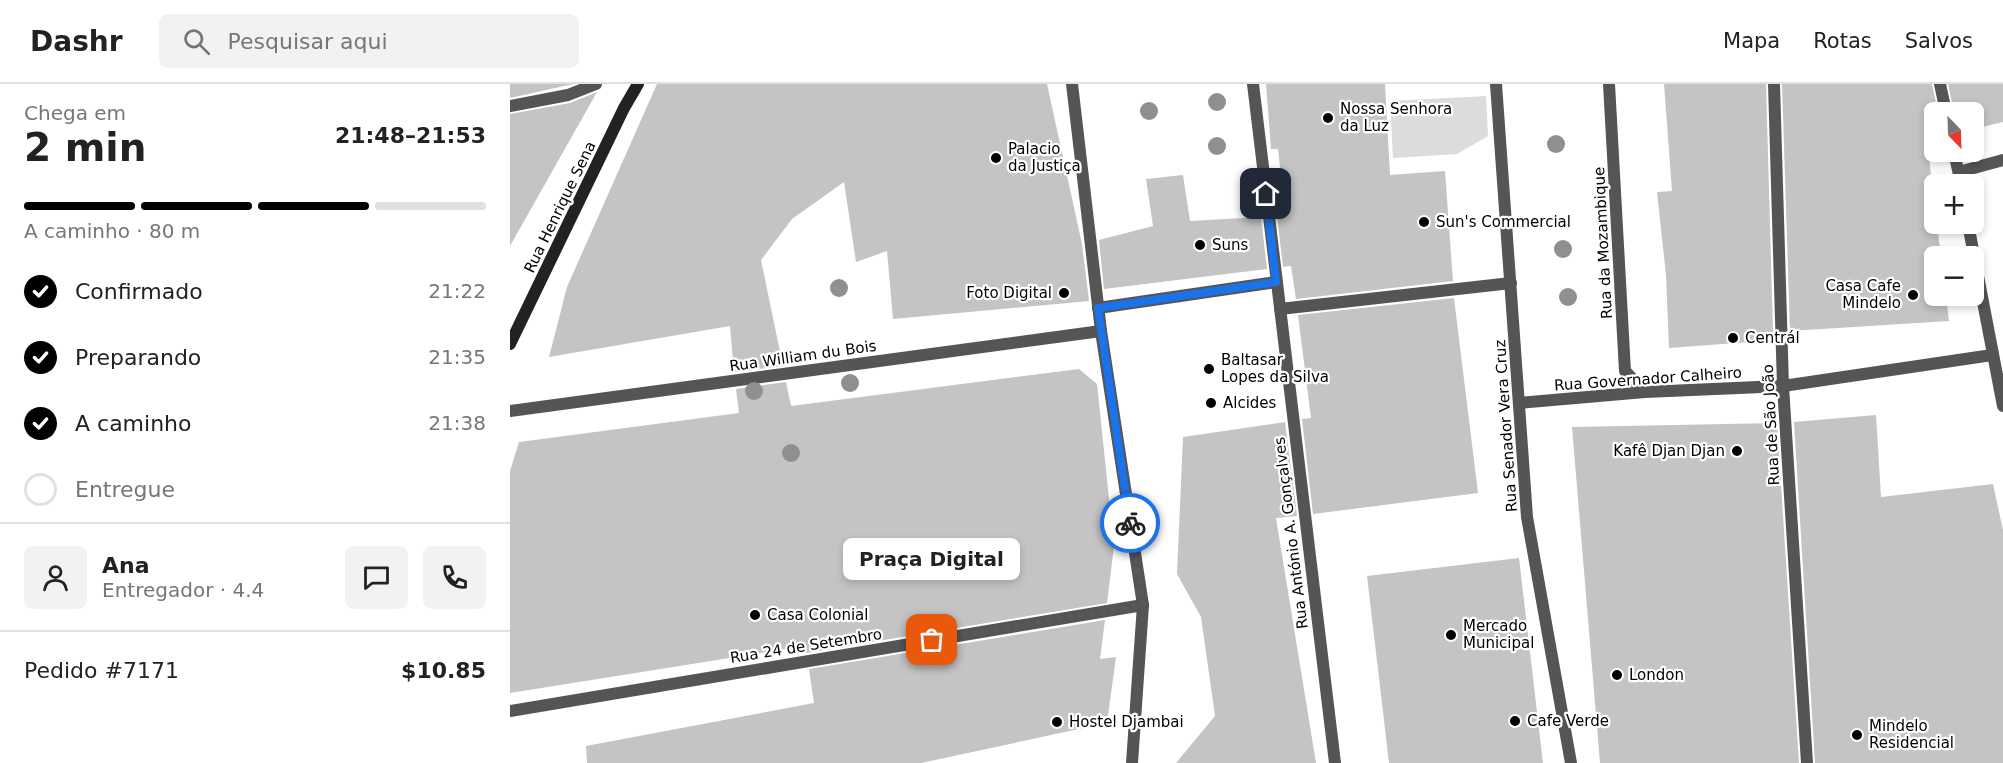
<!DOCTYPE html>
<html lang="pt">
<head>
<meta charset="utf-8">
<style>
	body { margin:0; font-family:"DejaVu Sans",sans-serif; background:#f2f2f2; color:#222; height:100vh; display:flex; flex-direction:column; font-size:22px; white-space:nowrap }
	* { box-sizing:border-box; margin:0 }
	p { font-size:20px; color:#767676 }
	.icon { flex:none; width:33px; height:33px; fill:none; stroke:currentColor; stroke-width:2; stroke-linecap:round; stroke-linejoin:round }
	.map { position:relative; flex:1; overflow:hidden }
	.sheet { display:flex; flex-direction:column; background:#fff; width:510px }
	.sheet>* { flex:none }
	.needle { width:39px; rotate:157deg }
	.tools { position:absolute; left:1414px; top:18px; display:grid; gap:12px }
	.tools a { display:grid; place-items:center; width:60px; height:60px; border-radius:9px; background:#fff; box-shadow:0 3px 9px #0003; font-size:30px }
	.pin { position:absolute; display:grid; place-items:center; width:51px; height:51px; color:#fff; margin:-26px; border-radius:12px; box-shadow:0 3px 9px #0006 }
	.courier { position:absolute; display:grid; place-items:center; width:60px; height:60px; margin:-30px; border:4px solid #1a73e8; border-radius:50%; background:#fff; color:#222; box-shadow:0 2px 8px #0007 }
	.bubble { position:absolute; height:42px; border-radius:9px; background:#fff; box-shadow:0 3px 9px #0003; font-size:20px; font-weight:700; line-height:42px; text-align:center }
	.head em { font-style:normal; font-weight:700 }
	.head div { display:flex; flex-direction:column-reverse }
	.head { display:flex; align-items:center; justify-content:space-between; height:102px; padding:0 24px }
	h1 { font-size:39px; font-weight:700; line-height:45px }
	.bar { display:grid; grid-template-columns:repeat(4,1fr); gap:9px 6px; align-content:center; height:72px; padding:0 24px }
	.bar i { height:8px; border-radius:4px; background:#e0e0e0 }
	.bar .current { background:#000 }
	.bar p { grid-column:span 4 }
	.line { display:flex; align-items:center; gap:15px; padding:0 24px; border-top:2px solid #e0e0e0 }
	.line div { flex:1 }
	.round { display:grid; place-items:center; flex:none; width:63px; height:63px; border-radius:9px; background:#f2f2f2 }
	ol { padding:0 24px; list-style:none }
	li { display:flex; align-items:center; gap:18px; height:66px }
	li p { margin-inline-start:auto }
	li .icon { padding:6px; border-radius:50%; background:#000; color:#fff; stroke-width:4 }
	li:last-child { color:#767676 }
	li i { width:33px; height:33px; border:3px solid #e0e0e0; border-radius:50% }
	header { display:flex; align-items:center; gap:36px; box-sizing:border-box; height:84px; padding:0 30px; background:#fff; border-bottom:2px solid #e0e0e0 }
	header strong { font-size:28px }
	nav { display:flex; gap:33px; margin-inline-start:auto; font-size:21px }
	.search { width:420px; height:54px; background:#f2f2f2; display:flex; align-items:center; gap:15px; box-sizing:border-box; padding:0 21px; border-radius:9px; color:#767676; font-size:22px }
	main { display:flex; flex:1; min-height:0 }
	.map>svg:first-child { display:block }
</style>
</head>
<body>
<header>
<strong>Dashr</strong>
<div class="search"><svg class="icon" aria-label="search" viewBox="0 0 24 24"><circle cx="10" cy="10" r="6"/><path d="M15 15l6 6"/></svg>Pesquisar aqui</div>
<nav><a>Mapa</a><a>Rotas</a><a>Salvos</a></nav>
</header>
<main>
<section class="sheet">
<div class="head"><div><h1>2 min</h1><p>Chega em</p></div><em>21:48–21:53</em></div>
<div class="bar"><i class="current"></i><i class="current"></i><i class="current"></i><i></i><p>A caminho · 80 m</p></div>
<ol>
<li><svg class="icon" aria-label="check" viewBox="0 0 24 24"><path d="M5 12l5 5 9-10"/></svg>Confirmado<p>21:22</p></li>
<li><svg class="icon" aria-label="check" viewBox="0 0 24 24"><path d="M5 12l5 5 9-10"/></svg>Preparando<p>21:35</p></li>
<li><svg class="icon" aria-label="check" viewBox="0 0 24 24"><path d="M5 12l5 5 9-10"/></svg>A caminho<p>21:38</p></li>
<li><i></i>Entregue</li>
</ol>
<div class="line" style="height:108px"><a class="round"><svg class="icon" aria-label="person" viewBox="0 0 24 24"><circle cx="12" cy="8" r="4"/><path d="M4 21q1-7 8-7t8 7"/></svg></a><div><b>Ana</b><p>Entregador · 4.4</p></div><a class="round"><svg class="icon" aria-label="chat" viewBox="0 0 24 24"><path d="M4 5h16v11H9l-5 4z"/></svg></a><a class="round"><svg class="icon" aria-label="phone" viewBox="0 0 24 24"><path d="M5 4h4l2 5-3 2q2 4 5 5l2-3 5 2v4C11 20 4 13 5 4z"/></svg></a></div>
<div class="line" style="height:78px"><div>Pedido #7171</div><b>$10.85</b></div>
</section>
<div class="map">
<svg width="1493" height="679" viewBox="0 0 1493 679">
	<rect width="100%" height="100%" fill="#fff"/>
	<polygon fill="#dcdcdc" points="976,12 978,52 947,70 883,74 880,17"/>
	<g fill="#c4c4c4">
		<polygon points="0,0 63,0 0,14"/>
		<polygon points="147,0 537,0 572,160 579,217 383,235 377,167 346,178 334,98 282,135 251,176 273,282 224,288 220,242 39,273 57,203"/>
		<polygon points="756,0 875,0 880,91 935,87 943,197 786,215 781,182 773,183 767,132 775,131 768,65 761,65"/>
		<polygon points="1154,0 1256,0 1263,248 1253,248 1253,257 1159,264 1156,191 1147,108 1162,107"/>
		<polygon points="1272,0 1422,0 1428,28 1425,28 1425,54 1418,56 1425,140 1427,140 1431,172 1425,172 1425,212 1436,212 1439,237 1280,247"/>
		<polygon points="1438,0 1493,0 1493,38 1464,45 1464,28 1444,28"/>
		<polygon points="87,8 0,162 0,30 60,19"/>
		<polygon points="673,91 680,137 751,133 757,185 594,205 589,156 643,142 636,95"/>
		<polygon points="944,214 968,409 803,430 792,335 801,334 788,231"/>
		<polygon points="569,285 587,300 604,462 597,519 296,569 295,562 0,609 0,387 9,358 229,329 226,305 276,298 281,322"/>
		<polygon points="1366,331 1371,413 1483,400 1493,446 1493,679 1305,679 1284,338"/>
		<polygon points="775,338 787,432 766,434 806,679 666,679 705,632 691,533 667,490 673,353"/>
		<polygon points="1267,339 1289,679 1090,679 1062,343"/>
		<polygon points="1009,474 1033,679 879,679 857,492"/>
		<polygon points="595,536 590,575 606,573 597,639 411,679 77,679 76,662 304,619 299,585"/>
	</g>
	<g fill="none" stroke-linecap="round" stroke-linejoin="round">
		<g stroke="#555" stroke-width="12">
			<polyline points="562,0 591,247 633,521 622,679"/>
			<polyline points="743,0 825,679"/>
			<polyline points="986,0 1017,433 1061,679"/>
			<polyline points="1099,0 1115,287 1135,308"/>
			<polyline points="1264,0 1273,302 1297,679"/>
			<polyline points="1430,0 1436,28"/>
			<polyline points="0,22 58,11 86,0"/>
			<polyline points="1444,68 1451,100"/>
			<polyline points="1449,88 1493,76"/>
			<polyline points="1458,140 1493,322"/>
			<polyline points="588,224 766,198"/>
			<polyline points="770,225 1001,199"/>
			<polyline points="1009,319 1135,308 1273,302 1482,271"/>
			<polyline points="0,327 591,247"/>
			<polyline points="0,627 633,521"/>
		</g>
		<polyline stroke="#222" stroke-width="12" points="0,260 114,24 128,0"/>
	</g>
	<g fill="#8f8f8f">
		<circle cx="707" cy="18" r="9"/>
		<circle cx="639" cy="27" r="9"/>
		<circle cx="1046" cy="60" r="9"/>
		<circle cx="707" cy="62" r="9"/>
		<circle cx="1053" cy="165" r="9"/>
		<circle cx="329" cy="204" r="9"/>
		<circle cx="1058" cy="213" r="9"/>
		<circle cx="340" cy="299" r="9"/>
		<circle cx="244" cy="307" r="9"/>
		<circle cx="281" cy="369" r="9"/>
	</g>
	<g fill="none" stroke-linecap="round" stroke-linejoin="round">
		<polyline stroke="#595959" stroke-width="6" stroke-dasharray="0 10.8" points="422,556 633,521 620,439"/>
		<polyline stroke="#1a73e8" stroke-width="8" points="620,439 588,224 766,198 756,110"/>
	</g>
	<g fill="#000" stroke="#fff" stroke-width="2">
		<circle cx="818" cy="34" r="6"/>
		<circle cx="486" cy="74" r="6"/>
		<circle cx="914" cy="138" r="6"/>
		<circle cx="690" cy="161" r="6"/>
		<circle cx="554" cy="209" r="6"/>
		<circle cx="1403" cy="211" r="6"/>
		<circle cx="1223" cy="254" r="6"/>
		<circle cx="699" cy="285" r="6"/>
		<circle cx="701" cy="319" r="6"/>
		<circle cx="1227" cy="367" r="6"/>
		<circle cx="245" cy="531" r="6"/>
		<circle cx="941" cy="551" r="6"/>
		<circle cx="1107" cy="591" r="6"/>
		<circle cx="1005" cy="637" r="6"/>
		<circle cx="547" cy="638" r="6"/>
		<circle cx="1347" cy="651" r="6"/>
	</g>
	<g text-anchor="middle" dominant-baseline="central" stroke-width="4.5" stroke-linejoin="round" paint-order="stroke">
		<g font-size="15" fill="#000" stroke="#fff" text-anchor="start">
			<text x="830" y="25">Nossa Senhora<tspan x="830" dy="17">da Luz</tspan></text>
			<text x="498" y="65">Palacio<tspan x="498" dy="17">da Justiça</tspan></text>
			<text x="926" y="138">Sun's Commercial</text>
			<text x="702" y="161">Suns</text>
			<text x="1391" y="202" text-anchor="end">Casa Cafe<tspan x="1391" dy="17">Mindelo</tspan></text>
			<text x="542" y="209" text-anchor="end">Foto Digital</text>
			<text x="1235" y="254">Centrál</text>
			<text x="711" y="276">Baltasar<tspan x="711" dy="17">Lopes da Silva</tspan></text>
			<text x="713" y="319">Alcides</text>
			<text x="1215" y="367" text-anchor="end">Kafê Djan Djan</text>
			<text x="257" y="531">Casa Colonial</text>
			<text x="953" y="542">Mercado<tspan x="953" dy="17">Municipal</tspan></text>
			<text x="1119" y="591">London</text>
			<text x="1017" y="637">Cafe Verde</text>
			<text x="559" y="638">Hostel Djambai</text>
			<text x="1359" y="642">Mindelo<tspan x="1359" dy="17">Residencial</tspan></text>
		</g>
		<g font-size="15" fill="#000" stroke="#fff">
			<text transform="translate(50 123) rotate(-64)">Rua Henrique Sena</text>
			<text transform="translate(1093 159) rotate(-93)">Rua da Mozambique</text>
			<text transform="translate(293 272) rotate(-8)">Rua William du Bois</text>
			<text transform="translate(1138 295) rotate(-4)">Rua Governador Calheiro</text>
			<text transform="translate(1261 341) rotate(-93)">Rua de São João</text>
			<text transform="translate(996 342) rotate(-94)">Rua Senador Vera Cruz</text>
			<text transform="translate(781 449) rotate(-97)">Rua António A. Gonçalves</text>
			<text transform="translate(296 562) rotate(-9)">Rua 24 de Setembro</text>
		</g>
	</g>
</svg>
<div class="tools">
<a><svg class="needle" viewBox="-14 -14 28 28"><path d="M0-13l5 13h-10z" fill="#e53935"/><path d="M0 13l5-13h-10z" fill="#767676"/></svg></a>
<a>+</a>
<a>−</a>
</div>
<div class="pin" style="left:422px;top:556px;background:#ea580c"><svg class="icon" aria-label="bag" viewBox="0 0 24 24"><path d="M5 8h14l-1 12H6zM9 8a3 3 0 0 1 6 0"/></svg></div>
<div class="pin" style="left:756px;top:110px;background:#1f2937"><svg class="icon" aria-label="home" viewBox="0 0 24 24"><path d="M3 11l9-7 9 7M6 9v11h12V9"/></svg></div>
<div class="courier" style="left:620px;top:439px"><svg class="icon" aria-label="bike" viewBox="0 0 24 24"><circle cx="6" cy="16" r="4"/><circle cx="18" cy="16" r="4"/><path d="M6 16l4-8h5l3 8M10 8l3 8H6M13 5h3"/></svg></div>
<div class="bubble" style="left:333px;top:454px;width:177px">Praça Digital</div>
</div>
</main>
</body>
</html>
